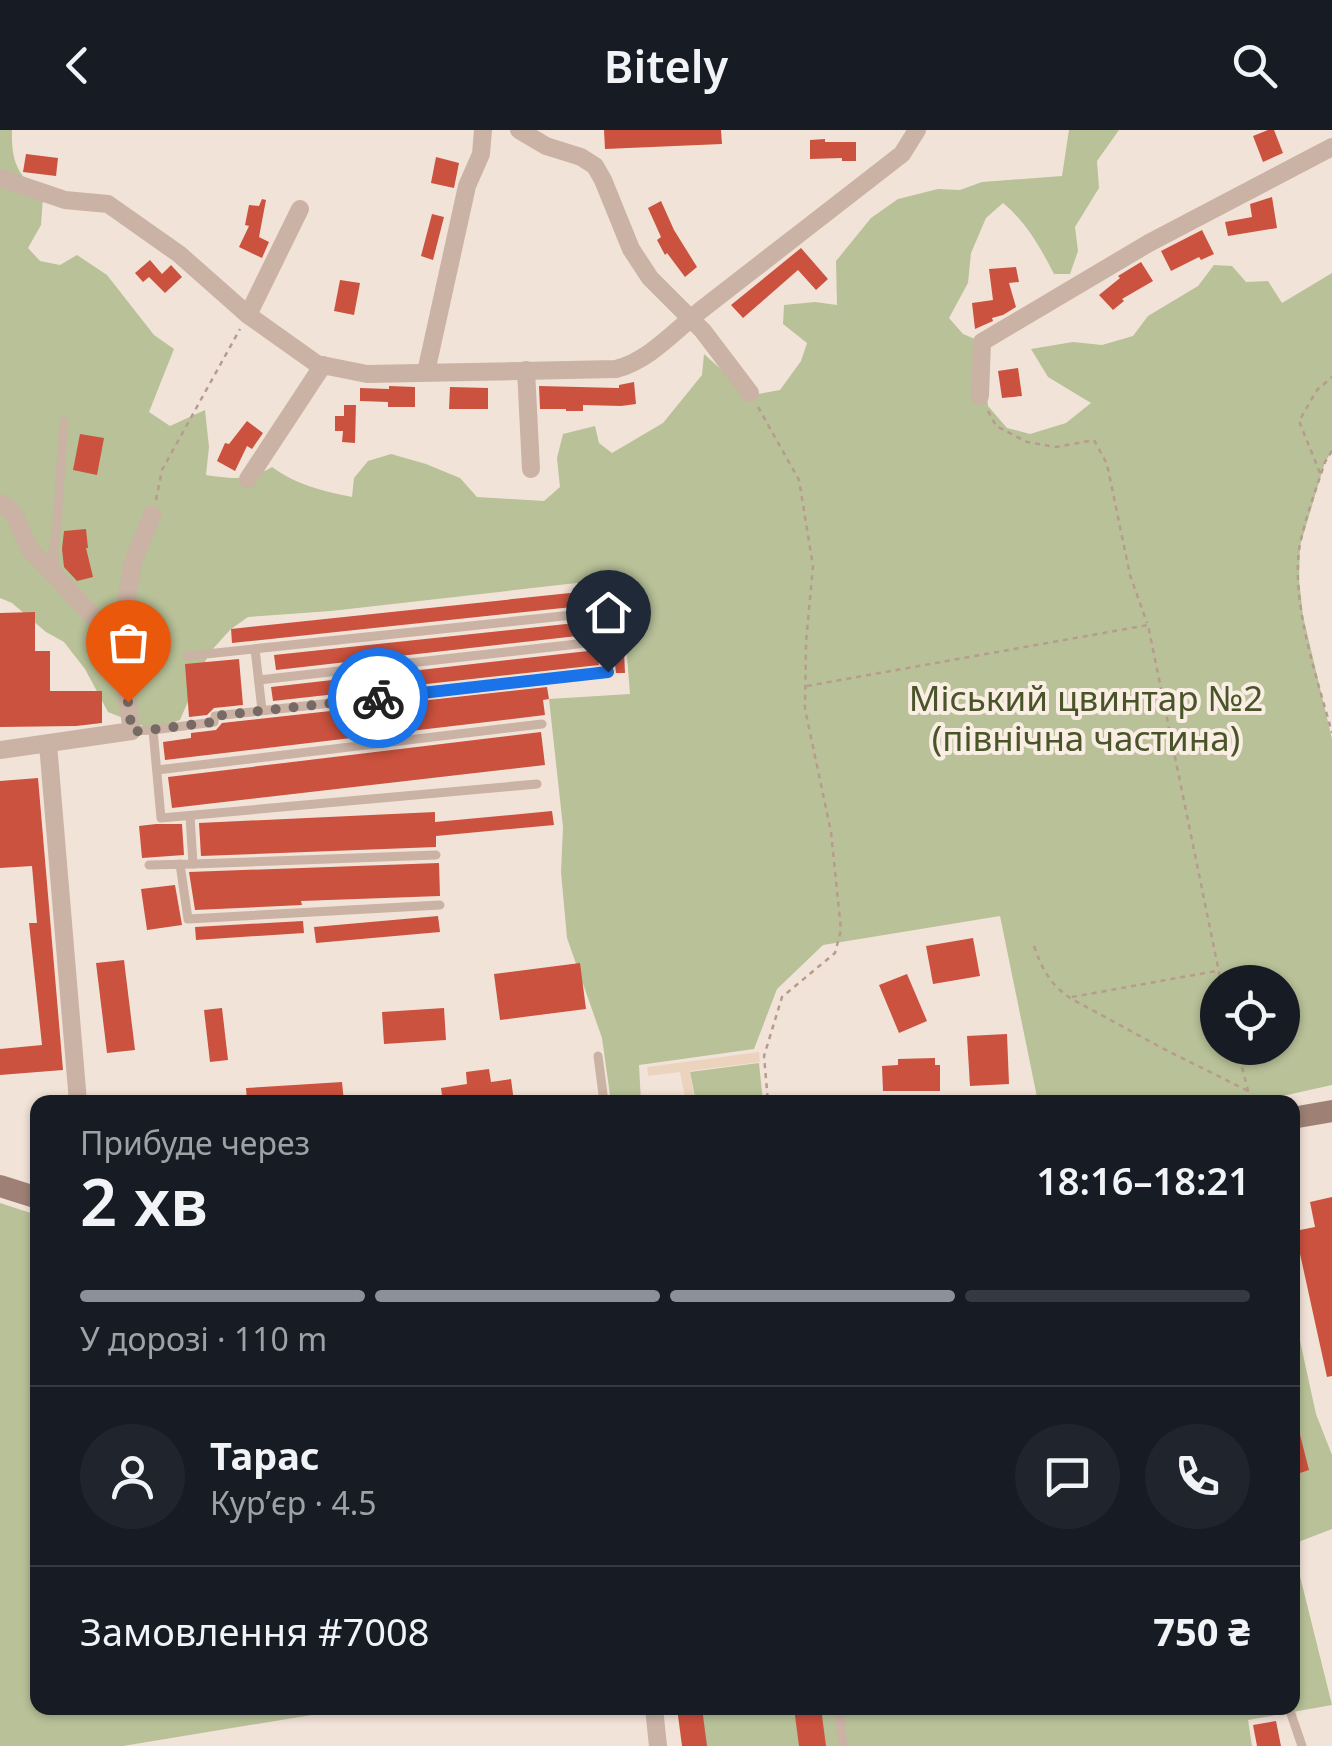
<!DOCTYPE html>
<html lang="uk">
<head>
<meta charset="utf-8">
<style>
	body { margin:0; font-family:"Noto Sans",sans-serif; background:#20242c; color:#f1f3f6; height:100vh; display:flex; flex-direction:column; font-size:38px; white-space:nowrap }
	* { box-sizing:border-box; margin:0 }
	p { font-size:32px; color:#9ea1a6 }
	.icon { flex:none; width:55px; height:55px; fill:none; stroke:currentColor; stroke-width:2; stroke-linecap:round; stroke-linejoin:round }
	.map { position:relative; flex:1; overflow:hidden }
	.panel { position:absolute; left:30px; top:965px; width:1270px; height:620px; display:flex; flex-direction:column; background:#171b24; border-radius:20px; box-shadow:0 2px 8px #0004 }
	.panel>* { flex:none }
	.buttons { position:absolute; left:1200px; top:835px; display:grid; gap:20px }
	.buttons a { display:grid; place-items:center; width:100px; height:100px; border-radius:50%; background:#171b24; box-shadow:0 2px 8px #0004; font-size:50px }
	.pin { position:absolute; display:grid; place-items:center; width:85px; height:85px; color:#fff; margin:-102px -42px; border-radius:50% 50% 50% 0; rotate:-45deg; box-shadow:0 0 10px #0007 }
	.pin .icon { rotate:45deg }
	.courier { position:absolute; display:grid; place-items:center; width:100px; height:100px; margin:-50px; border:8px solid #1a73e8; border-radius:50%; background:#fff; color:#222; box-shadow:0 2px 12px #0007 }
	.overview em { font-style:normal; font-weight:600 }
	.overview div { display:flex; flex-direction:column-reverse }
	.overview { display:flex; align-items:center; justify-content:space-between; height:170px; padding:0 50px }
	h1 { font-size:65px; font-weight:600; line-height:75px }
	.bar { display:grid; grid-template-columns:repeat(4,1fr); gap:15px 10px; align-content:center; height:120px; padding:0 50px }
	.bar i { height:12px; border-radius:8px; background:#363941 }
	.bar .current { background:#8c9099 }
	.bar p { grid-column:span 4 }
	.line { display:flex; align-items:center; gap:25px; padding:0 50px; border-top:2px solid #363941 }
	.line div { flex:1 }
	.round { display:grid; place-items:center; flex:none; width:105px; height:105px; border-radius:52px; background:#20242c }
	header { display:flex; justify-content:space-between; align-items:center; height:130px; padding:0 50px; background:#171b24; font-size:45px; font-weight:600 }
	.map>svg:first-child { display:block }
</style>
</head>
<body>
<header><svg class="icon" aria-label="back" viewBox="0 0 24 24"><path d="M15 5l-7 7 7 7"/></svg>Bitely<svg class="icon" aria-label="search" viewBox="0 0 24 24"><circle cx="10" cy="10" r="6"/><path d="M15 15l6 6"/></svg></header>
<div class="map">
<svg width="1332" height="1616" viewBox="0 0 1332 1616">
	<rect width="100%" height="100%" fill="#f2e3d8"/>
	<g fill="#b8c198" fill-rule="evenodd">
		<path d="M0,0H12C11,35 19,45 43,67L41,95L28,118L40,131L60,135L77,125L107,145L154,205L174,219L149,282L170,296L205,280L209,317L206,345C233,349 248,351 272,337C297,355 322,361 352,367L354,348L368,331L391,324L426,334L460,348L477,367L544,371L560,357L557,328L563,304L595,296L599,313L612,323L663,293L702,245L704,224L724,242L758,264L780,260L801,231L807,213L783,194L784,175L815,172L837,175L836,131L871,88L898,69L938,59L960,60L982,52L1062,46L1069,0H1119L1097,31L1099,58L1075,97L1078,121L1070,144H1054C1040,117 1027,93 1003,73L986,88L971,123L968,153L949,188L963,204L982,212L988,276L1007,298L1030,304L1066,293L1091,273L1048,247L1031,219L1073,212L1102,215L1133,206L1148,186L1198,156L1214,135L1232,136L1246,152L1268,151L1282,173L1332,143V321L1325,332L1300,416L1299,449L1303,486L1332,609V955L1256,972H1038L1000,786L823,815L777,859L754,919L639,935L641,972H611L602,908L567,808L561,742L563,697L549,569L630,564L621,448L331,481L248,487L231,499L209,523L180,590L153,600L108,582L85,539L64,512L46,502L12,473L0,468ZM1218,852H1282V918H1218Z"/>
		<polygon points="759,933 763,972 696,972 690,942"/>
		<polygon points="0,1073 37,1085 38,1578 354,1578 123,1616 0,1616"/>
		<polygon points="1292,1174 1316,1284 1332,1325 1332,1399 1293,1414"/>
		<polygon points="1293,1418 1332,1575 1248,1590 1252,1616 683,1616 678,1578 1292,1578"/>
	</g>
	<polygon fill="#ebd3be" points="759,922 760,932 690,941 695,972 686,972 680,942 648,946 647,937"/>
	<g fill="#cb523e">
		<polygon points="604,0 721,0 722,14 605,19"/>
		<polygon points="1268,0 1274,0 1283,23 1263,32 1253,6"/>
		<polygon points="825,9 825,12 856,12 856,31 842,31 842,28 810,29 810,10"/>
		<polygon points="26,24 58,28 56,46 23,42"/>
		<polygon points="436,27 459,33 454,58 431,53"/>
		<polygon points="1272,67 1277,98 1228,106 1225,92 1252,87 1250,74"/>
		<polygon points="262,69 266,70 259,107 269,112 262,128 239,117 249,96 245,95 249,75 259,76"/>
		<polygon points="661,71 674,100 697,137 685,147 667,123 665,125 657,110 661,107 648,78"/>
		<polygon points="432,84 444,87 433,130 421,126"/>
		<polygon points="1202,100 1214,124 1201,130 1199,127 1171,141 1161,121"/>
		<polygon points="801,118 828,149 816,160 798,140 743,188 731,175"/>
		<polygon points="150,130 162,144 171,135 182,147 165,163 149,147 143,152 135,143"/>
		<polygon points="1141,132 1153,151 1122,169 1124,171 1113,180 1099,165 1120,148 1118,146"/>
		<polygon points="1016,137 1019,152 1009,153 1016,177 1003,185 992,188 993,191 975,199 972,173 993,170 989,139"/>
		<polygon points="340,150 360,153 354,185 334,181"/>
		<polygon points="1018,238 1022,266 1002,268 998,241"/>
		<polygon points="634,252 636,274 621,276 583,275 583,281 566,281 566,279 540,279 539,256 619,258 619,255"/>
		<polygon points="389,256 415,257 415,277 388,277 388,272 360,271 360,258 389,259"/>
		<polygon points="450,257 488,258 488,279 449,279"/>
		<polygon points="344,275 356,275 355,313 342,312 343,301 335,301 335,286 344,286"/>
		<polygon points="247,291 263,303 252,319 247,316 235,341 217,331 225,313 229,314"/>
		<polygon points="80,304 104,308 97,345 73,340"/>
		<polygon points="86,399 88,418 86,418 93,447 77,451 64,437 62,419 64,401"/>
		<polygon points="608,459 610,481 622,481 625,543 616,543 609,481 607,476 601,474 232,513 231,499"/>
		<polygon points="35,482 35,521 50,521 50,561 102,561 102,593 76,596 0,597 0,483"/>
		<polygon points="594,491 595,504 276,540 274,525"/>
		<polygon points="597,520 599,535 273,571 271,557"/>
		<polygon points="239,529 243,575 214,578 207,585 189,587 185,534"/>
		<polygon points="547,557 549,569 543,570 545,585 165,630 163,612 191,608 191,603 216,600 222,593"/>
		<polygon points="541,602 545,635 172,678 168,647"/>
		<polygon points="38,648 63,940 0,945 0,919 42,915 29,793 37,793 32,736 0,738 0,651"/>
		<polygon points="552,681 554,695 436,706 436,717 201,726 199,693 435,682 435,692"/>
		<polygon points="156,694 182,694 184,725 142,728 139,696"/>
		<polygon points="439,733 440,766 301,771 302,775 195,780 189,742"/>
		<polygon points="175,755 182,795 147,800 141,759"/>
		<polygon points="438,786 440,802 316,813 314,797"/>
		<polygon points="303,791 304,803 196,810 195,797"/>
		<polygon points="973,808 980,846 933,854 926,816"/>
		<polygon points="124,830 135,920 107,923 96,833"/>
		<polygon points="580,833 586,879 500,890 494,844"/>
		<polygon points="907,844 927,891 899,903 879,855"/>
		<polygon points="222,878 228,930 210,932 204,880"/>
		<polygon points="444,878 446,910 384,914 382,882"/>
		<polygon points="1007,904 1009,954 970,956 967,906"/>
		<polygon points="935,928 935,935 940,935 940,961 883,961 882,936 898,935 898,929"/>
		<polygon points="489,939 491,952 511,949 514,972 443,972 441,958 467,954 466,942"/>
		<polygon points="342,952 344,972 247,972 246,958"/>
		<polygon points="1332,1067 1332,1246 1327,1247 1295,1101 1315,1097 1310,1072"/>
		<polygon points="1292,1289 1296,1289 1309,1340 1297,1344 1295,1336 1292,1337"/>
		<polygon points="677,1578 702,1578 707,1616 682,1616"/>
		<polygon points="794,1578 821,1578 826,1616 799,1616"/>
		<polygon points="1276,1591 1281,1616 1257,1616 1253,1595"/>
	</g>
	<g fill="none" stroke-linecap="round" stroke-linejoin="round">
		<g stroke="#b69b8e" stroke-width="2.5" stroke-dasharray="5 5" stroke-linecap="butt">
			<polyline points="758,277 799,350 813,436 806,512 805,579 831,702 841,800 835,823 782,867 764,926 768,972"/>
			<polyline points="988,281 996,296 1027,312 1056,317 1094,310 1107,334 1130,445 1147,493"/>
			<path d="M1332,321L1325,332C1316,359 1306,386 1300,414C1290,472 1317,547 1332,603"/>
			<polyline points="1320,343 1299,291 1317,260 1332,247"/>
			<polyline points="156,370 162,340 240,199"/>
			<polyline points="807,556 1148,495 1221,852"/>
			<path d="M1034,816C1042,839 1050,854 1070,868L1162,918L1248,961"/>
			<polyline points="1072,867 1216,841"/>
			<polyline points="1237,918 1251,972"/>
		</g>
		<g stroke="#cab2a4" stroke-width="9">
			<polyline points="57,442 53,422 57,394 64,291"/>
			<polyline points="255,519 262,580"/>
			<polyline points="259,550 604,511"/>
			<polyline points="153,600 214,592 215,586 608,542 601,482 187,526"/>
			<polyline points="132,601 153,600 161,688 537,654"/>
			<polyline points="157,640 542,594"/>
			<polyline points="180,734 188,789 440,775"/>
			<polyline points="193,734 436,725"/>
			<polyline points="149,735 193,734 190,686"/>
			<polyline points="598,926 604,972"/>
			<polyline points="1292,1353 1296,1368 1292,1383"/>
			<polyline points="839,1578 843,1616"/>
			<polyline points="1289,1578 1302,1616"/>
		</g>
		<g stroke="#cab2a4" stroke-width="18">
			<polyline points="519,0 546,16 581,27 595,36 603,50 631,119 650,148 703,201 750,263"/>
			<path d="M0,48L65,70L108,74L179,124L248,185L317,234L367,244L616,239C651,230 677,198 705,177C771,126 836,75 902,24L917,0"/>
			<polyline points="248,185 300,79"/>
			<polyline points="526,240 531,339"/>
			<polyline points="426,242 467,56 481,24 483,0"/>
			<polyline points="980,266 982,212 1149,113 1332,17"/>
			<polyline points="248,349 323,235"/>
			<polyline points="0,373 13,382 29,418 119,514 132,601 0,620"/>
			<polyline points="119,514 133,432 152,385"/>
			<polyline points="48,614 78,972"/>
			<polyline points="654,1578 658,1616"/>
		</g>
		<g stroke="#9e8075" stroke-width="22">
			<polyline points="1292,988 1332,981"/>
			<polyline points="0,1056 38,1068"/>
		</g>
	</g>
	<g fill="none" stroke-linecap="round" stroke-linejoin="round">
		<polyline stroke="#776a64" stroke-width="10" stroke-dasharray="0 18" points="128,572 132,602 214,592 215,586 378,568"/>
		<polyline stroke="#1a73e8" stroke-width="12" points="378,568 608,542"/>
	</g>
	<g text-anchor="middle" dominant-baseline="central" stroke-width="8" stroke-linejoin="round" paint-order="stroke">
		<g font-size="35" fill="#495429" stroke="#faeee4">
			<text x="1086" y="567">Міський цвинтар №2<tspan x="1086" dy="40">(північна частина)</tspan></text>
		</g>
	</g>
</svg>
<div class="buttons">
<a><svg class="icon" aria-label="locate" viewBox="0 0 24 24"><circle cx="12" cy="12" r="6"/><path d="M12 2v4M12 18v4M2 12h4M18 12h4"/></svg></a>
</div>
<div class="pin" style="left:128px;top:572px;background:#ea580c"><svg class="icon" aria-label="bag" viewBox="0 0 24 24"><path d="M5 8h14l-1 12H6zM9 8a3 3 0 0 1 6 0"/></svg></div>
<div class="pin" style="left:608px;top:542px;background:#1f2937"><svg class="icon" aria-label="home" viewBox="0 0 24 24"><path d="M3 11l9-7 9 7M6 9v11h12V9"/></svg></div>
<div class="courier" style="left:378px;top:568px"><svg class="icon" aria-label="bike" viewBox="0 0 24 24"><circle cx="6" cy="16" r="4"/><circle cx="18" cy="16" r="4"/><path d="M6 16l4-8h5l3 8M10 8l3 8H6M13 5h3"/></svg></div>
<section class="panel">
<div class="overview"><div><h1>2 хв</h1><p>Прибуде через</p></div><em>18:16–18:21</em></div>
<div class="bar"><i class="current"></i><i class="current"></i><i class="current"></i><i></i><p>У дорозі · 110 m</p></div>
<div class="line" style="height:180px"><a class="round"><svg class="icon" aria-label="person" viewBox="0 0 24 24"><circle cx="12" cy="8" r="4"/><path d="M4 21q1-7 8-7t8 7"/></svg></a><div><b>Тарас</b><p>Кур’єр · 4.5</p></div><a class="round"><svg class="icon" aria-label="chat" viewBox="0 0 24 24"><path d="M4 5h16v11H9l-5 4z"/></svg></a><a class="round"><svg class="icon" aria-label="phone" viewBox="0 0 24 24"><path d="M5 4h4l2 5-3 2q2 4 5 5l2-3 5 2v4C11 20 4 13 5 4z"/></svg></a></div>
<div class="line" style="height:130px"><div>Замовлення #7008</div><b>750 ₴</b></div>
</section>
</div>
</body>
</html>
